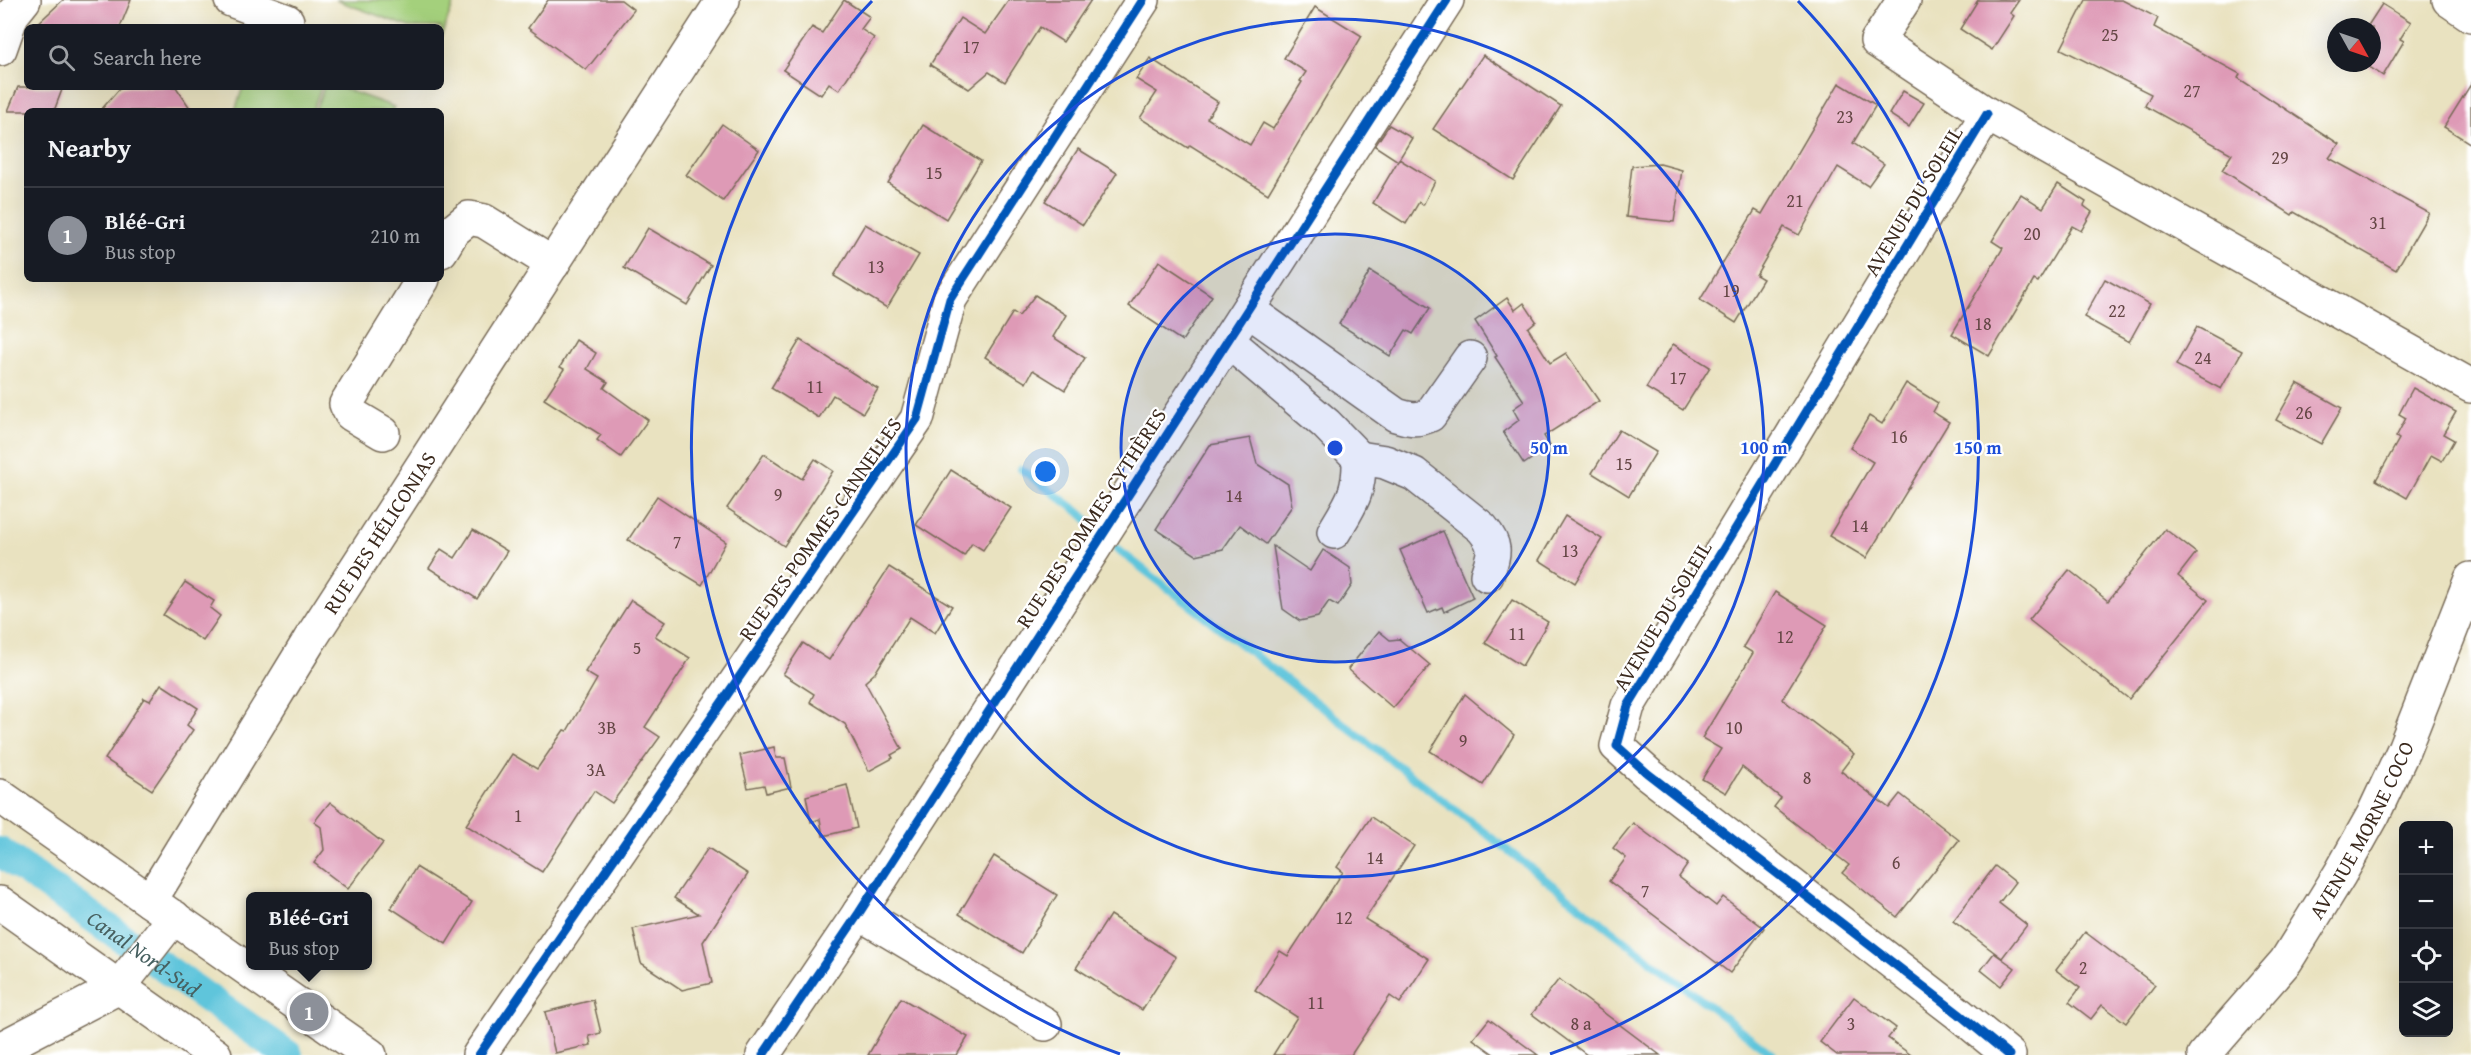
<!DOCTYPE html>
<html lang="en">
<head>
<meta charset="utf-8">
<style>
  body { margin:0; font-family:"Gentium Book Plus",serif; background:#20242c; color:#f1f3f6 }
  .controls { position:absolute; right:18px; bottom:18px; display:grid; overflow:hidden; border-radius:9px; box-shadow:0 6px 24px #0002 }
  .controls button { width:54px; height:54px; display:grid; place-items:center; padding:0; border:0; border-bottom:2px solid #363941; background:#171b24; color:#f1f3f6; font:30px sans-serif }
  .compass { position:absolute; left:2327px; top:18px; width:54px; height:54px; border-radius:50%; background:#171b24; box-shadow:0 6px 24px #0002; rotate:130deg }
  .you { position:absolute; left:1046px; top:472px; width:21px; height:21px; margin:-15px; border:4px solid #fff; border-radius:50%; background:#1a73e8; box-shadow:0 0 0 9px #1a73e833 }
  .badge { display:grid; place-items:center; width:39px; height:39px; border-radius:50%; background:#8c9099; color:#fff; font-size:20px; font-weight:700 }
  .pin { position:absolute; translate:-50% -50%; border:3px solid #fff; box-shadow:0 2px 6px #0006 }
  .popup { position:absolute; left:246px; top:892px; width:126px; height:78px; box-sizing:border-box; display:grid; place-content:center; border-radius:9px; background:#171b24; filter:drop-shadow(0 2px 4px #0005); font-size:20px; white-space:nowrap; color:#9ea1a6 }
  .popup b { font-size:22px; color:#f1f3f6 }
  .popup::after { content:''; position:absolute; left:50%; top:100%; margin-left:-12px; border:12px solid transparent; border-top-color:#171b24 }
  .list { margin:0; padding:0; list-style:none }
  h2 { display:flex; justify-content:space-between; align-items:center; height:78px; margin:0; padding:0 24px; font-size:26px }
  h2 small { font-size:20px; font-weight:400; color:#9ea1a6 }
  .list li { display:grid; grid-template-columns:39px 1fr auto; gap:18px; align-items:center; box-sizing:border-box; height:96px; padding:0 24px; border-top:2px solid #363941 }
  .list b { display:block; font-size:22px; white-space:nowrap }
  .list p { margin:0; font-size:20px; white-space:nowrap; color:#9ea1a6 }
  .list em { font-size:20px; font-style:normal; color:#9ea1a6 }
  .icon { flex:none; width:33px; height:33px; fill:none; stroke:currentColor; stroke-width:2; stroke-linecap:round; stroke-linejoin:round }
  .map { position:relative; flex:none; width:2471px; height:1055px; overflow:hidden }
  .search { position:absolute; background:#171b24; box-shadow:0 6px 24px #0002; left:24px; top:24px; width:420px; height:66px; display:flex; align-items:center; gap:15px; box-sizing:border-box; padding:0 21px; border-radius:9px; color:#9ea1a6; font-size:22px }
  .panel { position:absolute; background:#171b24; box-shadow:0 6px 24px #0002; left:24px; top:108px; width:420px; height:174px; border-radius:9px }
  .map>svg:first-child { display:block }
  .green { fill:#a4d07c; stroke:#707d4d; stroke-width:1.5 }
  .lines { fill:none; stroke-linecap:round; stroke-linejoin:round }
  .stream { stroke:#5ec5db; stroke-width:8 }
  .canal { stroke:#5ec5db; stroke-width:30 }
  .building { fill:#de9ab6 }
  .minor-casing { stroke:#786a57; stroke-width:36 }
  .minor { stroke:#fff; stroke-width:33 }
  .cycleway-casing { stroke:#fff; stroke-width:13 }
  .cycleway { stroke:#0057b8; stroke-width:9 }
  .ring { fill:none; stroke:#1d4ed8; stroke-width:3 }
  .labels { text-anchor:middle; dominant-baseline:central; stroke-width:4.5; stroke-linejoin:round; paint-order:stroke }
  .number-label { font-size:18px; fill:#644644 }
  .street-label { font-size:21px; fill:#3b2a1e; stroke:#fff }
  .water-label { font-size:22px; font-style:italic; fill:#476060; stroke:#fff }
  .centre { fill:#1d4ed8; stroke:#fff; stroke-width:3 }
  .ring-label { font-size:18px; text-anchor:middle; font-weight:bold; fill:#1d4ed8; stroke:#fff; stroke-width:4.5; stroke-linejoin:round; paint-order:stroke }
</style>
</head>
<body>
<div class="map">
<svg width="2471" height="1055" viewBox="0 0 2471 1055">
  <rect width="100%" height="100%" fill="#fff"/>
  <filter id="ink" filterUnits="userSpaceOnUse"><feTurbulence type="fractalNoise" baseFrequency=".0167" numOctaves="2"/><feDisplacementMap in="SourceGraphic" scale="12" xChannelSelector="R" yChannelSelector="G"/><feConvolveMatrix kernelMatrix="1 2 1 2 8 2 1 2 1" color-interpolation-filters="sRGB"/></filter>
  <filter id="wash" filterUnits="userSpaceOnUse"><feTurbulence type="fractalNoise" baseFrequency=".008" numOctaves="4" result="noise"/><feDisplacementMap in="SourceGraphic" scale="24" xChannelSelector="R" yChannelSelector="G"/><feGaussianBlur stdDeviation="1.35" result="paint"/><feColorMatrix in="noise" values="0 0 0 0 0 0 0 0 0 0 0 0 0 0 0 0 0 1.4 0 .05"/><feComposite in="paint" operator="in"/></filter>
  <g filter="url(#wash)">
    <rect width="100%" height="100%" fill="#e9e2c0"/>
    <g class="green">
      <polygon points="336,0 455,0 441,37 441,27 409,27"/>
      <polygon points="243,87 321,87 312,111 235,111"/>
      <polygon points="324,87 339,87 394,107 392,111 315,111"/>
    </g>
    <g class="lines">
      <g class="stream">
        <polyline points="1021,469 1079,512 1098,530"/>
        <polyline points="1107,539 1121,552 1773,1055"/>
      </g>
      <path class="canal" id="s1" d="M0,852L288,1055"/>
    </g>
    <g id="blocks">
      <g class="building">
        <polygon points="63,0 131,0 120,27 34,27"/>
        <polygon points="548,0 621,0 634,10 586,70 528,28"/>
        <polygon points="844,0 870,17 861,29 874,38 839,90 829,83 821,95 783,70 812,27 822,33"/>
        <polygon points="1009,0 1091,0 1063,42 1040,27 1005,82 989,72 969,89 930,65 960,18 985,34"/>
        <polygon points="1978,0 2019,0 2010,13 2014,16 1992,50 1960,29"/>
        <polygon points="2086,0 2122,0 2158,18 2154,27 2240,74 2238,78 2339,144 2329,158 2429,213 2396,270 2294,212 2292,215 2222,170 2232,154 2145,106 2151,94 2061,49"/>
        <polygon points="2382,4 2411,22 2400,39 2404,41 2383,76 2363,63 2372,63 2372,27 2367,27"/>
        <polygon points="1315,7 1362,36 1268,194 1190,145 1188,148 1140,118 1157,92 1136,79 1150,58 1218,102 1207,118 1250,145 1263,123 1273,129 1302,82 1300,81 1306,72 1284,58"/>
        <polygon points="1483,55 1561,106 1513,180 1433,129"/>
        <polygon points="1839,83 1876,105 1853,143 1884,164 1868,186 1838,167 1799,235 1784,227 1756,275 1763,279 1736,323 1700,300 1755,210 1762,214"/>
        <polygon points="2471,84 2471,144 2444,127"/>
        <polygon points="18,87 63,87 54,111 8,111"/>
        <polygon points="121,87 176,87 192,111 100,111"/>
        <polygon points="1903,91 1924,103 1909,127 1889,114"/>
        <polygon points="722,124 759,150 723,201 686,175"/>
        <polygon points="923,125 981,161 946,219 888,183"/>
        <polygon points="1389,125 1412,138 1398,161 1375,146"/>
        <polygon points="1078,149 1117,173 1083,225 1045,201"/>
        <polygon points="1399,159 1435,181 1423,205 1419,202 1406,224 1373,203"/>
        <polygon points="1660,164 1682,170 1674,222 1626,217 1632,166"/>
        <polygon points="2058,184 2086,202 2084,206 2092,212 2081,231 2072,226 2038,282 2034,280 1989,356 1952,334 2003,248 1992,241 2021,194 2043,208"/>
        <polygon points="865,224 919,255 887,308 834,276"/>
        <polygon points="648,228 711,265 687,305 624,268"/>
        <polygon points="1159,261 1212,296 1182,341 1129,306"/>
        <polygon points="1370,271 1430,308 1413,334 1406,330 1390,356 1339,324"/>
        <polygon points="2105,279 2150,304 2129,342 2084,317"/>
        <polygon points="1035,295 1066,315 1053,337 1085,358 1065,390 1033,370 1026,383 985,357 1013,312 1019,316"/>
        <polygon points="1507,298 1515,310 1524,303 1536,321 1528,328 1550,363 1566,353 1599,401 1544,436 1550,446 1524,464 1503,432 1519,420 1513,409 1524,401 1495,357 1497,356 1475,321"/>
        <polygon points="2197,327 2242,351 2221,389 2176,365"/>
        <polygon points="576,340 596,353 587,369 608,382 604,388 648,420 621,457 597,440 601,435 544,399 564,369 560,367"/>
        <polygon points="800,340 878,389 863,413 833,395 819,418 771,388"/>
        <polygon points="1673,344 1710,367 1683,410 1646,388"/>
        <polygon points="1906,383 1938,403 1933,412 1949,422 1866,558 1829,536 1873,462 1850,448 1869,416 1882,424"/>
        <polygon points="2297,383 2342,408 2321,444 2276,420"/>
        <polygon points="2413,388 2456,412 2443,434 2454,440 2442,461 2431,455 2407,498 2376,480 2399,439 2396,437 2406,418 2399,414"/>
        <polygon points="1619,430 1656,452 1629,496 1592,473"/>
        <polygon points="1250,438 1257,464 1288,484 1292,506 1266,544 1240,525 1223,549 1196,555 1156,529 1210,445"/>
        <polygon points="764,454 802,479 815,459 833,471 784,546 727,508"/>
        <polygon points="951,470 1011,508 983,550 972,543 964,556 916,525"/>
        <polygon points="657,496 726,542 702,585 628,540"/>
        <polygon points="1565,516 1602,539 1575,583 1539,560"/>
        <polygon points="2165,529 2196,553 2178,576 2208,600 2129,699 2029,620 2069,570 2108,601"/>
        <polygon points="473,530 507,551 477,599 429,568 441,549 455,558"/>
        <polygon points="1443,531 1473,598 1444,612 1442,607 1428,613 1400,550"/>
        <polygon points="1273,546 1310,571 1323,550 1350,568 1352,585 1338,606 1329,601 1318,617 1300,621 1283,609"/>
        <polygon points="889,567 952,606 935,633 910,617 875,673 865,682 902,749 891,755 893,758 869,771 845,724 810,702 814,694 783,674 803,643 829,660"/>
        <polygon points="185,582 214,601 210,608 220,616 203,641 163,615"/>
        <polygon points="1775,592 1827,625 1782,699 1854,754 1841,771 1889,808 1900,794 1959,840 1897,917 1842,873 1849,865 1774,807 1781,798 1742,767 1726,793 1702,779 1721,749 1702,738 1753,653 1743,647"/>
        <polygon points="631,600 665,622 655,636 690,658 645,727 660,737 612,803 594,791 542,872 466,825 512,754 537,769 564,730 567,731 597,679 585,672"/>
        <polygon points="1512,600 1548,622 1522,666 1485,643"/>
        <polygon points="1379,631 1390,640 1399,639 1430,665 1393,708 1348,669"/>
        <polygon points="161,684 198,708 187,725 193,730 152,790 105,759 144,698 150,701"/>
        <polygon points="1465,694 1514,735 1483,785 1430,751"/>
        <polygon points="774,747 776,758 785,758 791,787 766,793 764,785 748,788 740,755"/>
        <polygon points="847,785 857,828 823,836 820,819 811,822 806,796"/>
        <polygon points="330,802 383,843 348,889 314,863 324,850 321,827 314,822"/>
        <polygon points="1371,817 1414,846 1365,919 1429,959 1400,1003 1390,996 1351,1055 1273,1055 1297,1017 1255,990 1280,951 1288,956 1343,872 1337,867"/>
        <polygon points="1633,823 1688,864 1679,877 1716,906 1723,897 1764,928 1730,973 1609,881 1626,858 1613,848"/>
        <polygon points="708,848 748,874 703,942 712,983 682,990 641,963 633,929 699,914 674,898"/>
        <polygon points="994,856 1057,895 1022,953 959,914"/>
        <polygon points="1995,866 2015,882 1999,903 2027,925 2002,958 1953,921"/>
        <polygon points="416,867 472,902 446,944 391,908"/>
        <polygon points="1110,915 1176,957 1142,1010 1076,968"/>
        <polygon points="2085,932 2155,985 2126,1023 2102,1005 2091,1019 2069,1002 2080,988 2056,970"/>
        <polygon points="1994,953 2015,968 2001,986 1981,970"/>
        <polygon points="1559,979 1660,1055 1587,1055 1532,1014"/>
        <polygon points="1854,997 1896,1028 1888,1038 1911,1055 1837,1055 1820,1042"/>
        <polygon points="901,998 968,1037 957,1055 868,1055"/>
        <polygon points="593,1000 601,1033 589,1036 591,1045 555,1053 545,1012"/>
        <polygon points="1489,1019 1538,1055 1495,1055 1473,1039"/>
      </g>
    </g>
  </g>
  <g filter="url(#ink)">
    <use href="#blocks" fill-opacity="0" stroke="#786a57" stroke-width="1.5"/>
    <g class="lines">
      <g class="minor-casing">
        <g id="minor">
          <polyline points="231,0 287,21"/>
          <polyline points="1904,0 1877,41 1987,114 2471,386"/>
          <polyline points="2449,0 2471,15"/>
          <polyline points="0,49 12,15 24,0"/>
          <polyline points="1987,114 1628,706 1617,746 1647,773 1959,1014 2009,1055"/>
          <polyline points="441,251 453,231 469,218 484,221 553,264"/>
          <path d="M1248,310L1396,415C1409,419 1418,421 1430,415L1470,358"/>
          <path d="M1228,341L1326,424L1359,458C1360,493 1351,503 1334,532"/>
          <polyline points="383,433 351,414 346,404 423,279"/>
          <path d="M1359,458L1385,462L1414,474L1482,528C1498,547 1494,553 1487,575"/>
          <polyline points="0,796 370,1055"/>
          <path id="s2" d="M150,901L309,641L723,0"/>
          <polyline points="0,903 215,1055"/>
          <polyline points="859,913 1045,1024"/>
          <polyline points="0,1049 119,987 174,917"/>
          <polyline points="479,1055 917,419 950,299 1143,0"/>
          <polyline points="763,1055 859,913 1447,0"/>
          <path id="s3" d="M2204,1055L2286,961L2340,874L2373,815L2404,749L2471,579"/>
        </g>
      </g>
      <use href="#minor" class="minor"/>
      <g class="cycleway-casing">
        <g id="cycleway">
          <polyline points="1987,114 1628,706 1617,746 1647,773 1959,1014 2009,1055"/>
          <polyline points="479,1055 917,419 950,299 1143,0"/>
          <polyline points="763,1055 859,913 1447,0"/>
        </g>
      </g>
      <use href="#cycleway" class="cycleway"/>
    </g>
  </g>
  <circle cx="1335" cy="448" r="214" fill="#1d4ed8" fill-opacity=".12"/>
  <g class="ring">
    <circle cx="1335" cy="448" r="214"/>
    <circle cx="1335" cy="448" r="429"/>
    <path d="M1120 1054A643 643 0 0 1 872 1M1798 1A643 643 0 0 1 1550 1054"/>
  </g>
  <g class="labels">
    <g class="number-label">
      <text x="2110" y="34">25</text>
      <text x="971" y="46">17</text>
      <text x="2192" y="90">27</text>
      <text x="1845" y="116">23</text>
      <text x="2280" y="157">29</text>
      <text x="934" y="172">15</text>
      <text x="1795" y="200">21</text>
      <text x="2378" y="222">31</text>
      <text x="2032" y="233">20</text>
      <text x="876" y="266">13</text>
      <text x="1731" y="290">19</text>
      <text x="2117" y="310">22</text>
      <text x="1983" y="323">18</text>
      <text x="2203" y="357">24</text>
      <text x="1678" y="377">17</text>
      <text x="815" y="386">11</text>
      <text x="2304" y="412">26</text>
      <text x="1899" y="436">16</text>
      <text x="1624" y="463">15</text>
      <text x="778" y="494">9</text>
      <text x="1234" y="495">14</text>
      <text x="1860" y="525">14</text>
      <text x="677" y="541">7</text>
      <text x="1570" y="550">13</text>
      <text x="1517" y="633">11</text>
      <text x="1785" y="636">12</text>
      <text x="637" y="647">5</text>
      <text x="607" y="727">3B</text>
      <text x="1734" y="727">10</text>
      <text x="1463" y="740">9</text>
      <text x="596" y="769">3A</text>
      <text x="1807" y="777">8</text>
      <text x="518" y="815">1</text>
      <text x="1375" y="857">14</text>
      <text x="1896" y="862">6</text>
      <text x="1645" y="890">7</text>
      <text x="1344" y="917">12</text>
      <text x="2083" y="967">2</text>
      <text x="1316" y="1002">11</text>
      <text x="1581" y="1023">8 a</text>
      <text x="1851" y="1023">3</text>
    </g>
    <g class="street-label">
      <text transform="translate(1913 201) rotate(-59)">AVENUE DU SOLEIL</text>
      <text transform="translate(1091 518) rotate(-57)">RUE DES POMMES CYTHÈRES</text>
      <text transform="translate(820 529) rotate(-55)">RUE DES POMMES CANNELLES</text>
      <text stroke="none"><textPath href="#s2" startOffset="434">RUE DES HÉLICONIAS</textPath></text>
      <text transform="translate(1662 616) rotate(-59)">AVENUE DU SOLEIL</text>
      <text stroke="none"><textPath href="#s3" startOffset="276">AVENUE MORNE COCO</textPath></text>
    </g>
    <g class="water-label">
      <text stroke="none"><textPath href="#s1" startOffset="176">Canal Nord-Sud</textPath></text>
    </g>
  </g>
  <circle cx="1335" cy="448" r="9" class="centre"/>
  <g class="ring-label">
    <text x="1549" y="454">50 m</text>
    <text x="1764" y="454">100 m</text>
    <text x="1978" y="454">150 m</text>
  </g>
</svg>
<div class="controls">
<button>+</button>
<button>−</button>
<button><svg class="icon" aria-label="locate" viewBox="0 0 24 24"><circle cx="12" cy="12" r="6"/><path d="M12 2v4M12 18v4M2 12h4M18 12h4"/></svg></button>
<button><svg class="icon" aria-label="layers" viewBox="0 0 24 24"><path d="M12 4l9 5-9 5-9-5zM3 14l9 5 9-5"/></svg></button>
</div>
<svg class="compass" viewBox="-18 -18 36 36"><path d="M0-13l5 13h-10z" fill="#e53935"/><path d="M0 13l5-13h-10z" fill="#9ea1a6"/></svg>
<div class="you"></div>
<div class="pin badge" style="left:309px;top:1012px">1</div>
<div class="popup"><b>Bléé-Gri</b>Bus stop</div>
<div class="search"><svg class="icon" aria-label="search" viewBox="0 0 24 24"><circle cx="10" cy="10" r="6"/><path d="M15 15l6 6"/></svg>Search here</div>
<section class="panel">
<h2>Nearby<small></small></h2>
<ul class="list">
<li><span class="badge">1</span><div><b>Bléé-Gri</b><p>Bus stop</p></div><em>210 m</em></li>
</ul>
</section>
</div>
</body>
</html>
